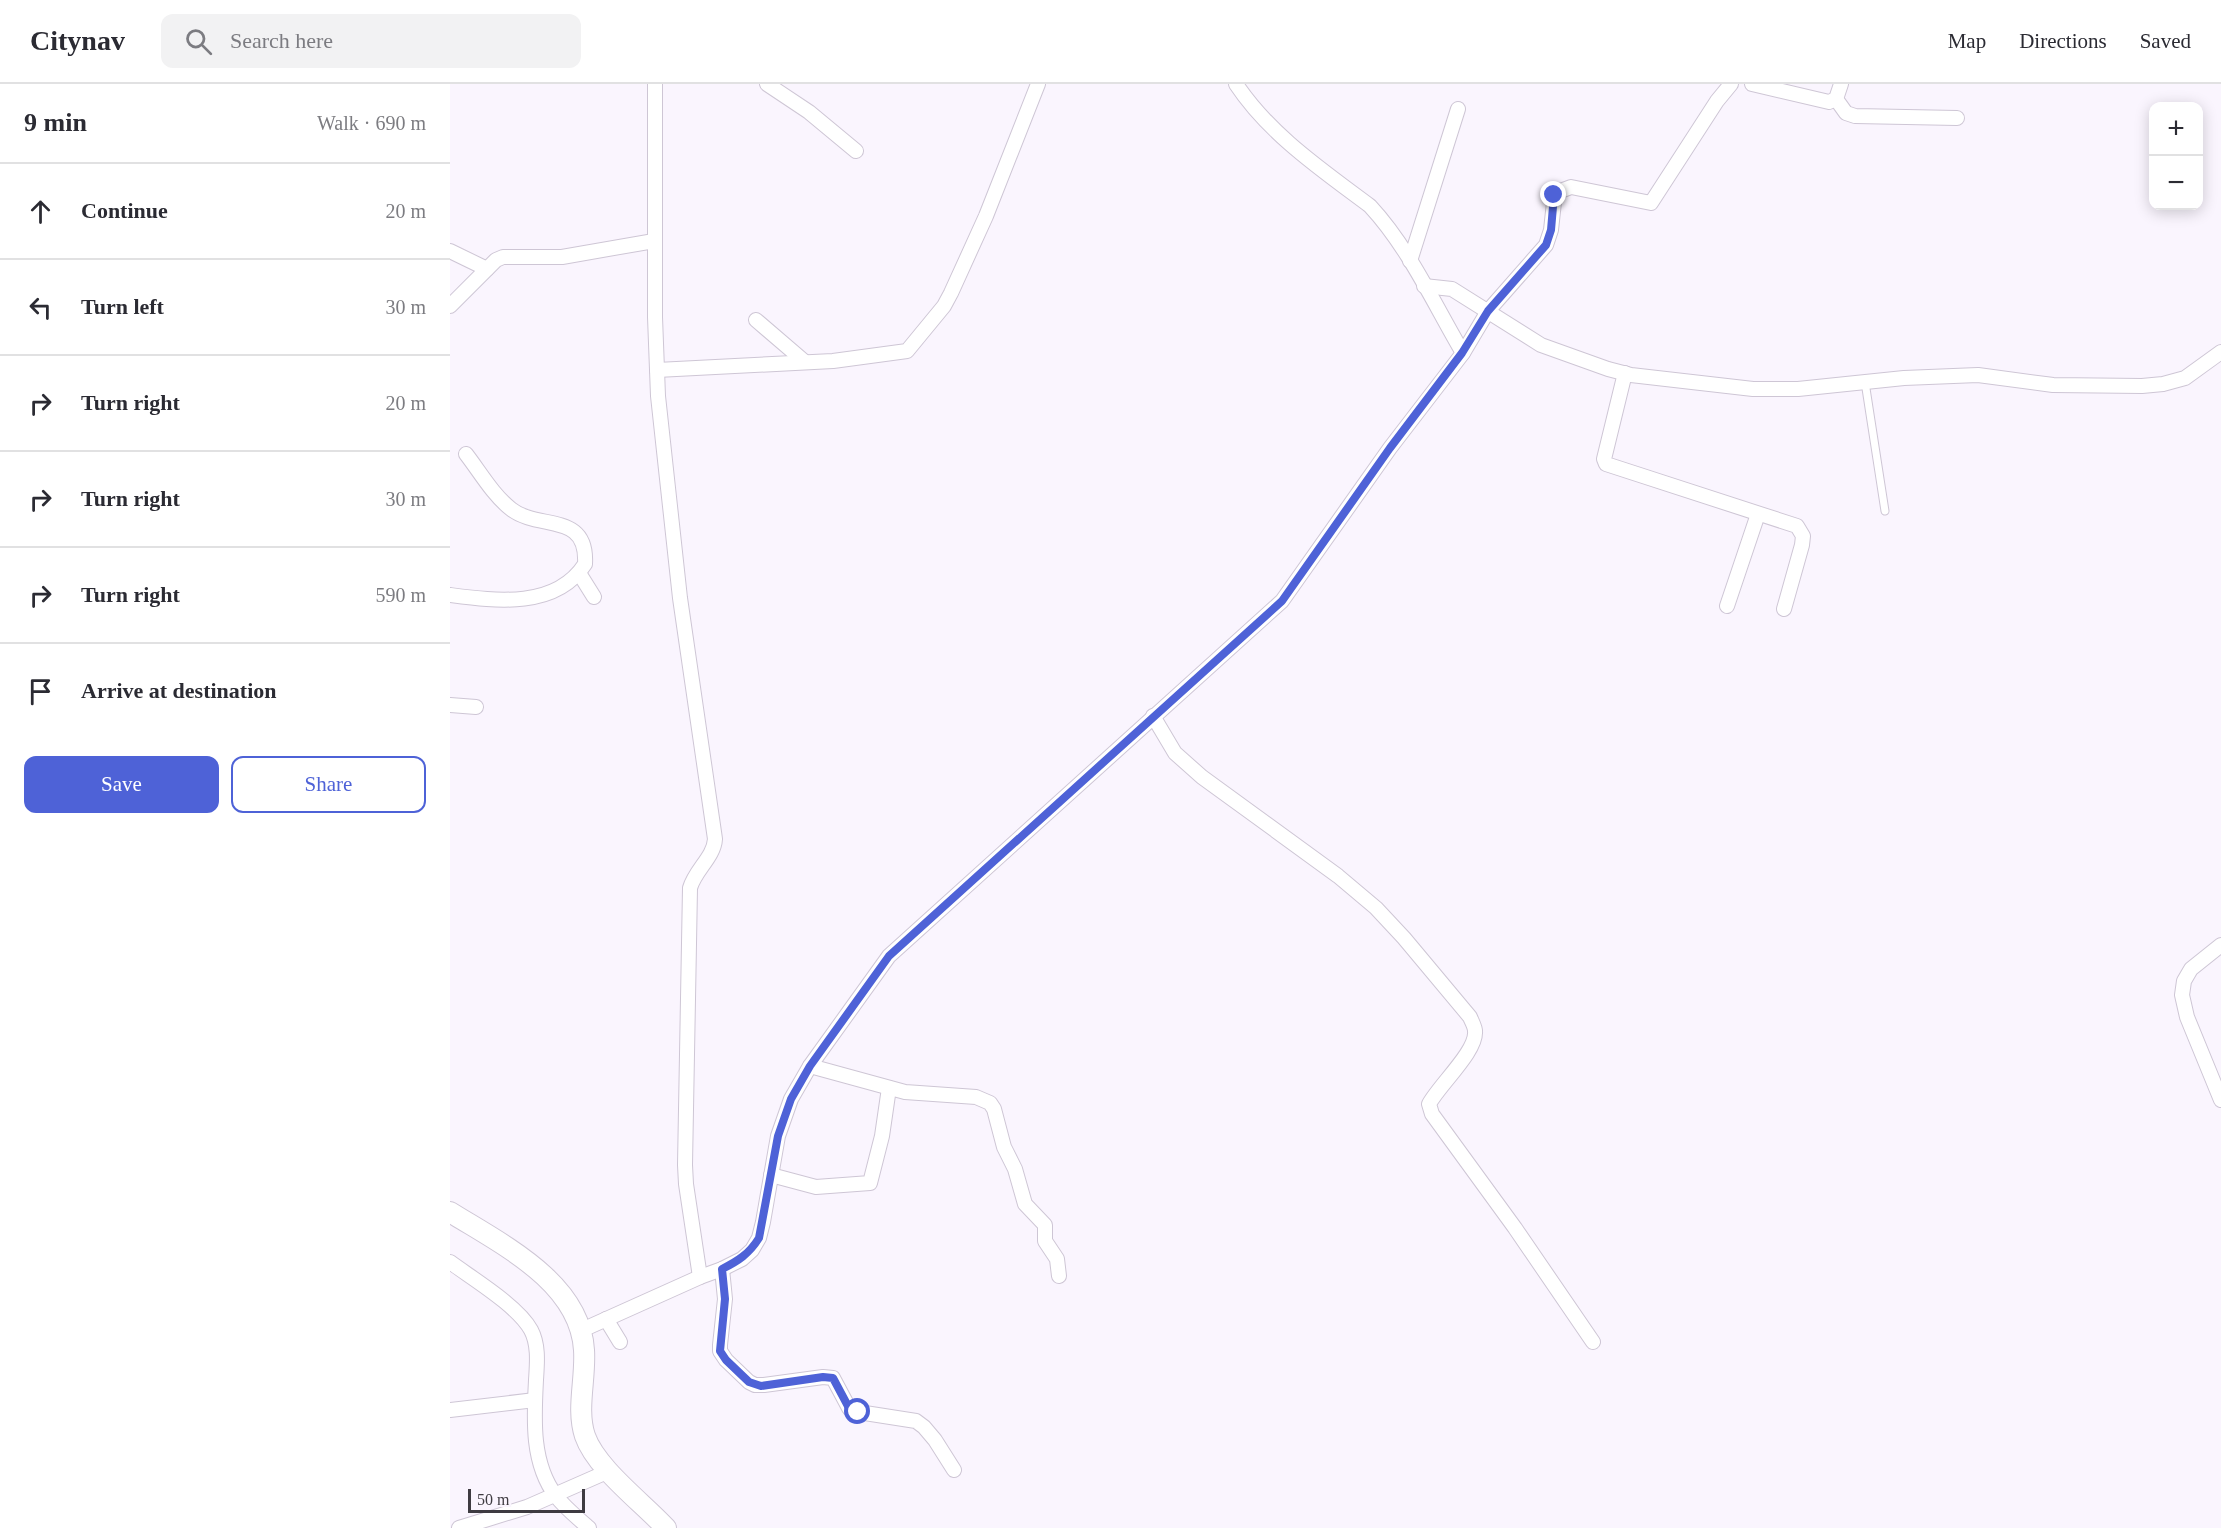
<!DOCTYPE html>
<html lang="en">
<head>
<meta charset="utf-8">
<style>
  body { margin:0; font-family:"Times New Roman",serif; background:#f2f2f3; color:#2b2b33 }
  .controls { position:absolute; right:18px; top:18px; display:grid; overflow:hidden; border-radius:12px; box-shadow:0 3px 15px #0003 }
  .controls button { width:54px; height:54px; display:grid; place-items:center; padding:0; border:0; border-bottom:2px solid #e1e1e2; background:#fff; color:#2b2b33; font:30px sans-serif }
  .scale { position:absolute; left:18px; bottom:15px; width:117px; box-sizing:border-box; padding-left:6px; border:3px solid #3e3b41; border-top:0; font-size:16px; line-height:21px; white-space:nowrap; color:#3e3b41; -webkit-text-stroke:4px #faf5fe; paint-order:stroke }
  .stop { position:absolute; width:18px; height:18px; margin:-14px; border:4px solid #4e62d7; border-radius:50%; background:#fff }
  .stop.end { background:#4e62d7; border-color:#fff; box-shadow:0 2px 6px #0008 }
  .list { margin:0; padding:0; list-style:none }
  h2 { display:flex; justify-content:space-between; align-items:center; height:78px; margin:0; padding:0 24px; font-size:26px }
  h2 small { font-size:20px; font-weight:400; color:#7c7c81 }
  .list li { display:grid; grid-template-columns:39px 1fr auto; gap:18px; align-items:center; box-sizing:border-box; height:96px; padding:0 24px; border-top:2px solid #e1e1e2 }
  .list b { display:block; font-size:22px; white-space:nowrap }
  .list em { font-size:20px; font-style:normal; color:#7c7c81 }
  .actions { display:flex; gap:12px; padding:18px 24px }
  .actions a { flex:1; padding:14px 0; border:2px solid #4e62d7; border-radius:12px; text-align:center; font-size:21px; color:#4e62d7 }
  .actions .main { background:#4e62d7; color:#fff }
  .icon { flex:none; width:33px; height:33px; fill:none; stroke:currentColor; stroke-width:2; stroke-linecap:round; stroke-linejoin:round }
  .map { position:relative; flex:none; width:1771px; height:1444px; overflow:hidden }
  header { display:flex; align-items:center; gap:36px; box-sizing:border-box; height:84px; padding:0 30px; background:#fff; border-bottom:2px solid #e1e1e2 }
  header strong { font-size:28px }
  nav { display:flex; gap:33px; margin-inline-start:auto; font-size:21px }
  .search { width:420px; height:54px; background:#f2f2f3; display:flex; align-items:center; gap:15px; box-sizing:border-box; padding:0 21px; border-radius:12px; color:#7c7c81; font-size:22px }
  main { display:flex }
  aside { flex:1; background:#fff }
  .map>svg:first-child { display:block }
  .lines { fill:none; stroke-linecap:round; stroke-linejoin:round }
  .service-casing { stroke:#cec6d5; stroke-width:9 }
  .minor-casing { stroke:#cec6d5; stroke-width:16 }
  .secondary-casing { stroke:#cec6d5; stroke-width:22 }
  .service { stroke:#fff; stroke-width:7 }
  .minor { stroke:#fff; stroke-width:14 }
  .secondary { stroke:#fff; stroke-width:20 }
  .route { stroke:#4e62d7; stroke-width:8 }
</style>
</head>
<body>
<header>
<strong>Citynav</strong>
<div class="search"><svg class="icon" aria-label="search" viewBox="0 0 24 24"><circle cx="10" cy="10" r="6"/><path d="M15 15l6 6"/></svg>Search here</div>
<nav><a>Map</a><a>Directions</a><a>Saved</a></nav>
</header>
<main>
<aside>
<h2>9 min<small>Walk · 690 m</small></h2>
<ul class="list">
<li><svg class="icon" aria-label="ahead" viewBox="0 0 24 24"><path d="M12 20V5M6 11l6-6 6 6"/></svg><div><b>Continue</b></div><em>20 m</em></li>
<li><svg class="icon" aria-label="left" viewBox="0 0 24 24"><path d="M17 20v-9H6M10 6l-5 5 5 5"/></svg><div><b>Turn left</b></div><em>30 m</em></li>
<li><svg class="icon" aria-label="right" viewBox="0 0 24 24"><path d="M7 20v-9h11M14 6l5 5-5 5"/></svg><div><b>Turn right</b></div><em>20 m</em></li>
<li><svg class="icon" aria-label="right" viewBox="0 0 24 24"><path d="M7 20v-9h11M14 6l5 5-5 5"/></svg><div><b>Turn right</b></div><em>30 m</em></li>
<li><svg class="icon" aria-label="right" viewBox="0 0 24 24"><path d="M7 20v-9h11M14 6l5 5-5 5"/></svg><div><b>Turn right</b></div><em>590 m</em></li>
<li><svg class="icon" aria-label="arrive" viewBox="0 0 24 24"><path d="M6 21V4h12l-3 4 3 4H6"/></svg><div><b>Arrive at destination</b></div></li>
</ul>
<div class="actions"><a class="main">Save</a><a>Share</a></div>
</aside>
<div class="map">
<svg width="1771" height="1444" viewBox="0 0 1771 1444">
  <rect width="100%" height="100%" fill="#faf5fe"/>
  <g class="lines">
    <g class="service-casing">
      <polyline id="service" points="1415,298 1435,427"/>
    </g>
    <g class="minor-casing">
      <g id="minor">
        <path d="M205,0V233L208,312L230,514L265,755C264,773 245,786 240,804L235,1081L236,1100L250,1193"/>
        <polyline points="317,0 359,28 406,67"/>
        <polyline points="1302,0 1379,18 1386,15 1391,0"/>
        <polyline points="1386,15 1396,29 1405,32 1507,34"/>
        <polyline points="0,167 37,185"/>
        <polyline points="960,177 1008,25"/>
        <polyline points="974,202 1002,205 1091,261 1158,285 1181,291 1303,305 1348,305 1454,294 1528,291 1603,301 1692,302 1713,300 1735,294 1771,268"/>
        <polyline points="0,222 46,176 53,173 112,173 204,157"/>
        <polyline points="306,236 355,278"/>
        <polyline points="1013,269 1038,227 1096,161 1101,146 1105,109 1121,103 1201,119 1267,17 1281,0"/>
        <polyline points="207,286 383,277 457,267 494,222 501,209 536,132 588,0"/>
        <polyline points="1175,289 1154,375 1156,380 1347,442 1353,452 1352,461 1334,525"/>
        <polyline points="129,489 144,513"/>
        <path d="M0,511C46,517 106,525 135,480C138,427 89,447 61,425C43,411 30,388 16,370"/>
        <polyline points="1277,522 1308,430"/>
        <polyline points="0,621 26,623"/>
        <path d="M703,632L725,669L752,693L888,792L926,824L954,854L1020,933C1022,938 1025,943 1025,947C1027,967 990,1000 979,1020L982,1030L1065,1144L1143,1258"/>
        <polyline points="1771,861 1741,885 1734,897 1732,911 1737,933 1771,1016"/>
        <polyline points="360,982 455,1008 526,1013 540,1019 544,1025 554,1063 565,1085 575,1120 595,1141 595,1157 607,1175 609,1192"/>
        <polyline points="321,1091 366,1103 420,1099 432,1052 439,1004"/>
        <path d="M0,1178C23,1195 68,1222 81,1246C89,1261 87,1280 86,1296C84,1334 81,1379 106,1412C115,1424 128,1434 139,1444"/>
        <polyline points="272,1185 275,1215 270,1261 270,1267 276,1276 299,1298 305,1301 314,1301 373,1293 383,1294 399,1324 402,1327 466,1337 474,1343 485,1356 504,1386"/>
        <polyline points="156,1235 170,1258"/>
        <path d="M132,1246L250,1193L272,1185L292,1175L302,1166L309,1154L313,1138L328,1052L341,1015L360,982L439,872L832,517L940,364L1013,269C984,220 959,164 920,122C872,86 820,51 786,0"/>
        <polyline points="0,1326 85,1316"/>
        <polyline points="9,1444 77,1423 159,1387"/>
      </g>
    </g>
    <g class="secondary-casing">
      <path id="secondary" d="M0,1128C51,1160 130,1198 134,1266C136,1295 126,1325 135,1352C146,1384 193,1419 216,1444"/>
    </g>
    <use href="#service" class="service"/>
    <use href="#minor" class="minor"/>
    <use href="#secondary" class="secondary"/>
  </g>
  <g class="lines">
    <path class="route" d="M408,1328L399,1324L383,1294L373,1293L311,1302L299,1298L276,1276L270,1267L275,1215L272,1185C288,1177 299,1170 309,1154L328,1052L341,1015L360,982L439,872L832,517L940,364L1012,269L1038,227L1096,161L1101,146L1104,111"/>
  </g>
</svg>
<div class="controls">
<button>+</button>
<button>−</button>
</div>
<div class="scale">50 m</div>
<div class="stop" style="left:408px;top:1328px"></div>
<div class="stop end" style="left:1104px;top:111px"></div>
</div>
</main>
</body>
</html>
